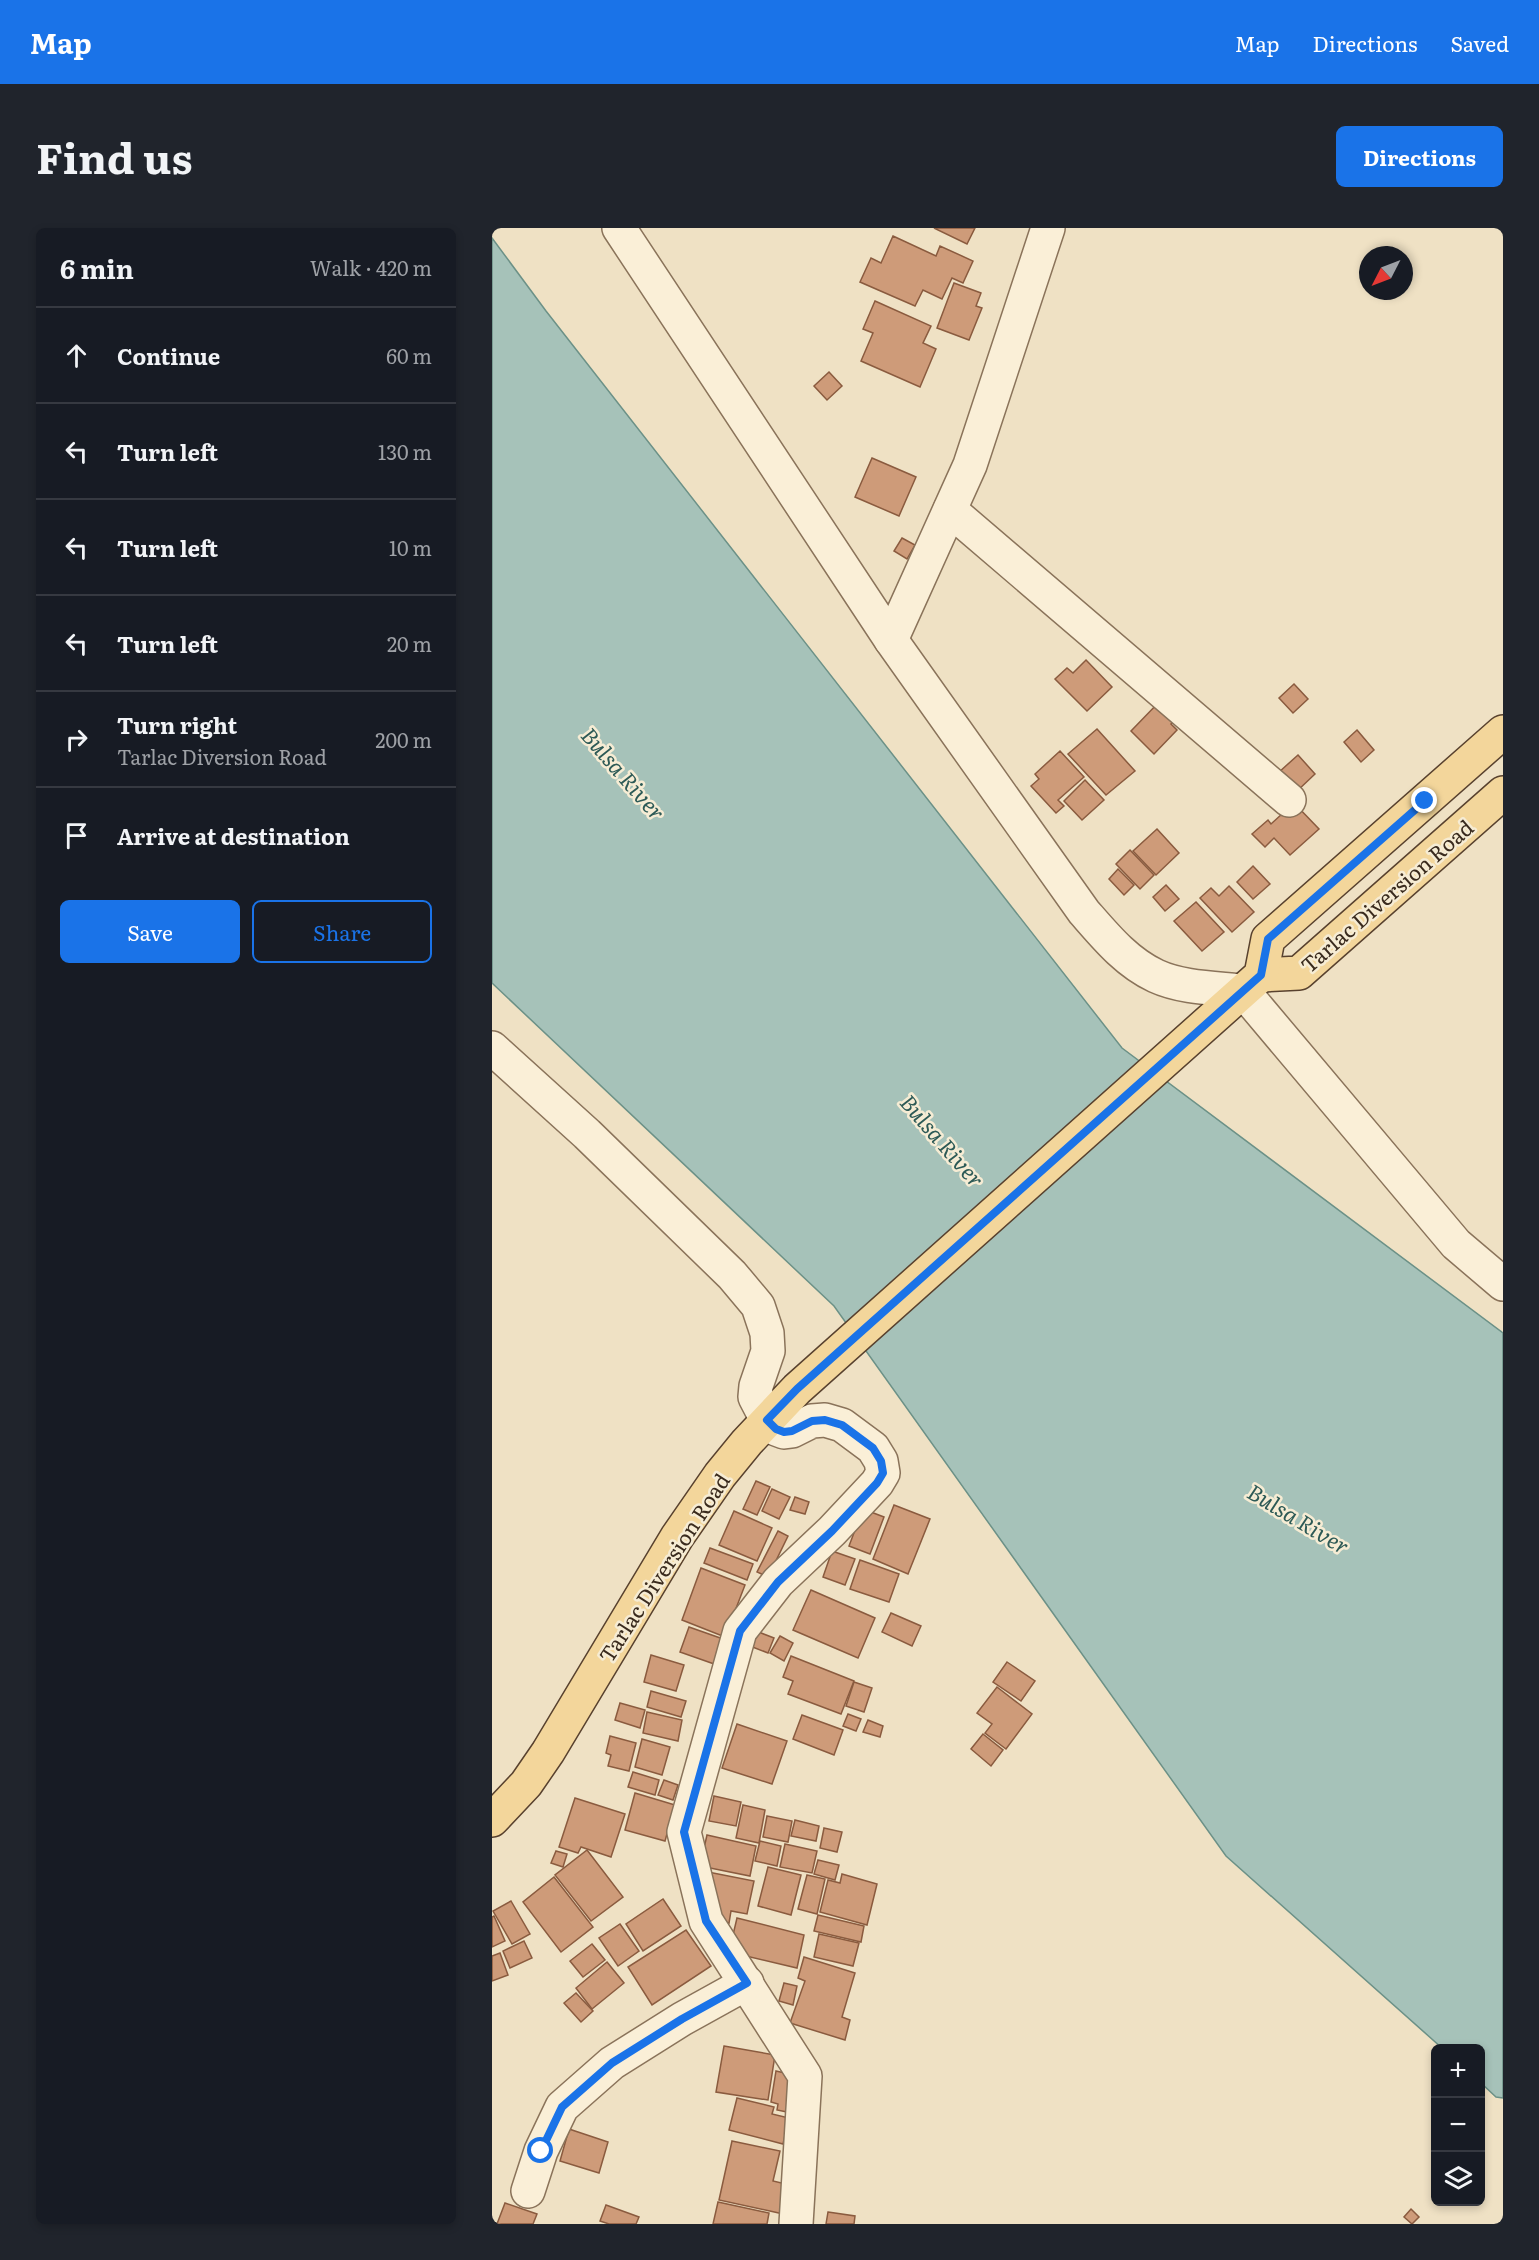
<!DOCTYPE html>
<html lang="en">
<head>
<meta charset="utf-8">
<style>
  body { margin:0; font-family:Literata,serif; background:#20242c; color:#f1f3f6 }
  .controls { position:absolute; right:18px; bottom:18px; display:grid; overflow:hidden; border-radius:9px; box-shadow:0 3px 9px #0003 }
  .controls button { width:54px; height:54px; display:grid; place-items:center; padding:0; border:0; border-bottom:2px solid #363941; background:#171b24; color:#f1f3f6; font:30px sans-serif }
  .compass { position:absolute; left:867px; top:18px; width:54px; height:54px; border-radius:50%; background:#171b24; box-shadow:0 3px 9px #0003; rotate:228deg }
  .stop { position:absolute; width:18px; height:18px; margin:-14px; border:4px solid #1a73e8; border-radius:50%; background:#fff }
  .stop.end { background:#1a73e8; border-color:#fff; box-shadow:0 2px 6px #0008 }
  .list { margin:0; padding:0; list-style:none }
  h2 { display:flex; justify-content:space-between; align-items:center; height:78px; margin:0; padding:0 24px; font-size:26px }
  h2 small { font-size:20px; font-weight:400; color:#9ea1a6 }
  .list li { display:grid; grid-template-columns:39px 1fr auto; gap:18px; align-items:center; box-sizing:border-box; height:96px; padding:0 24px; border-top:2px solid #363941 }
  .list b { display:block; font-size:22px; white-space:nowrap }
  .list p { margin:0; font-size:20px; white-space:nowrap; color:#9ea1a6 }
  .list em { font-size:20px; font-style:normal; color:#9ea1a6 }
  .actions { display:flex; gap:12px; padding:18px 24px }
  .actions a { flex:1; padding:14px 0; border:2px solid #1a73e8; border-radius:9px; text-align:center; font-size:21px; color:#1a73e8 }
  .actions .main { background:#1a73e8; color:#fff }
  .icon { flex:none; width:33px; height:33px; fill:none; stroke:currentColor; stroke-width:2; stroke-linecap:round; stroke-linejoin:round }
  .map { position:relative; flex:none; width:1011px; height:1996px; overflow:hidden; border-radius:9px }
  header { display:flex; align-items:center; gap:36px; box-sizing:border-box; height:84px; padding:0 30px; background:#1a73e8; color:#fff }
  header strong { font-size:28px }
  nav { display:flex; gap:33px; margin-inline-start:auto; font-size:21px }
  .intro { display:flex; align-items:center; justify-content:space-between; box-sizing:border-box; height:144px; padding:0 36px }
  h1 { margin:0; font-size:42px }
  .button { padding:15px 27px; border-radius:9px; background:#1a73e8; color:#fff; font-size:21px; font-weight:700 }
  main { display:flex; gap:36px; padding:0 36px }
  aside { flex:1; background:#171b24; border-radius:9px; box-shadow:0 3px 9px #0003 }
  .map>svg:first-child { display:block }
  .water { fill:#a6c2b9; stroke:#6c9187; stroke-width:1.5 }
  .building { fill:#ce9b79; stroke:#8a5b3f; stroke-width:1.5 }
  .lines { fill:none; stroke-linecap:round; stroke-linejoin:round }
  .minor-casing { stroke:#8a735a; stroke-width:36 }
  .major-casing { stroke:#58412e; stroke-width:36 }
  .minor { stroke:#faefd7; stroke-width:33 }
  .major { stroke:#f3d69b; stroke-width:33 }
  .route { stroke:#1a73e8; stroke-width:8 }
  .labels { text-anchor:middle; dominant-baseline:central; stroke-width:5; stroke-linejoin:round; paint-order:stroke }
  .street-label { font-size:21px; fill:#3a2b1e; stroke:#f6ecd4 }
  .water-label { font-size:22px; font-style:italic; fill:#2d5a56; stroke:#f6ecd4 }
</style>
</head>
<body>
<header>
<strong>Map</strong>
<nav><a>Map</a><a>Directions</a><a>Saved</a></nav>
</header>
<div class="intro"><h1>Find us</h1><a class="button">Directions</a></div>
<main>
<aside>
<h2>6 min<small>Walk · 420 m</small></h2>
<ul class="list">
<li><svg class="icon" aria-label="ahead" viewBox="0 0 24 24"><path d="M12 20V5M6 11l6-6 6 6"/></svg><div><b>Continue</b></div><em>60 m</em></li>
<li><svg class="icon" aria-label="left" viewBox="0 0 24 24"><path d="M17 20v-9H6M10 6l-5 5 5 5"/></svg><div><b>Turn left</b></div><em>130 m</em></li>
<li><svg class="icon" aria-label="left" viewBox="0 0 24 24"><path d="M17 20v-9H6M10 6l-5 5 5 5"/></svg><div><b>Turn left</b></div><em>10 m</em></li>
<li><svg class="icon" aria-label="left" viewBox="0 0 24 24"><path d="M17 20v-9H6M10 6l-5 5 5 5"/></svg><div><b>Turn left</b></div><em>20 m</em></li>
<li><svg class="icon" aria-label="right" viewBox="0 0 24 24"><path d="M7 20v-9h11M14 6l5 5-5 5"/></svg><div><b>Turn right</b><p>Tarlac Diversion Road</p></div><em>200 m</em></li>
<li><svg class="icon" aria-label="arrive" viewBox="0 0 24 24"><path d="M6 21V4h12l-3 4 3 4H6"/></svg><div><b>Arrive at destination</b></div></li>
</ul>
<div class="actions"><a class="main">Save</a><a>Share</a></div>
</aside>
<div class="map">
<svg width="1011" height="1996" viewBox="0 0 1011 1996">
  <rect width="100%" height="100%" fill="#efe1c4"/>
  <polygon class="water" points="0,10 54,83 630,820 1011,1105 1011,1870 1004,1869 989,1855 988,1820 950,1820 734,1628 342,1078 0,755"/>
  <g class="building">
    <polygon points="442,0 483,0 475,16"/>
    <polygon points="401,8 444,28 448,18 481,33 471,55 460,50 450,71 431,62 423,78 368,54 379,30 389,35"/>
    <polygon points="462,55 489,65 484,78 490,80 477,112 445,100"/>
    <polygon points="383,73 439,98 431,115 444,121 428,159 369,133 381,105 371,101"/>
    <polygon points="337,144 350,158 335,172 322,158"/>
    <polygon points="380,230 424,249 407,288 363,269"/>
    <polygon points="410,310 423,317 415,331 402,323"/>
    <polygon points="594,432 620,459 595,483 563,451 575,440 581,445"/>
    <polygon points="802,456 816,471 801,485 787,470"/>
    <polygon points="668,473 685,490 679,496 685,502 662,526 639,503"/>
    <polygon points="605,501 643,543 614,567 576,526"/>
    <polygon points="865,502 882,522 869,534 852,514"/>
    <polygon points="568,523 592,549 566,572 572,578 564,585 539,558 547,551 543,546"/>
    <polygon points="806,527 823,546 804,564 786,545"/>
    <polygon points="593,552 612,572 590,592 572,573"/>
    <polygon points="802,575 827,601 798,627 782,610 773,619 760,606 776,592 779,596"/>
    <polygon points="665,601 687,625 664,647 641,623"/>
    <polygon points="638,622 662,647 648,661 624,636"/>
    <polygon points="761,638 778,656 761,671 745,654"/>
    <polygon points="626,641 642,657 632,667 617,651"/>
    <polygon points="674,657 687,671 673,683 661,669"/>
    <polygon points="737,658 762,684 740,704 708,670 719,660 727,668"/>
    <polygon points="704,674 732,704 710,723 682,693"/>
    <polygon points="264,1253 278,1259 265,1287 251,1281"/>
    <polygon points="280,1261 298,1269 287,1291 270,1283"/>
    <polygon points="303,1269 317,1274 313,1286 298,1282"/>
    <polygon points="402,1277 438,1291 416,1346 381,1331"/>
    <polygon points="371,1281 392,1289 378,1326 357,1318"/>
    <polygon points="242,1283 280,1300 265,1333 227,1317"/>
    <polygon points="286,1303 296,1308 276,1349 265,1344"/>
    <polygon points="218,1320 261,1336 255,1352 212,1335"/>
    <polygon points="340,1323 363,1331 353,1357 331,1349"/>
    <polygon points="368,1332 407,1346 397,1374 358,1361"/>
    <polygon points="209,1340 253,1357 233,1409 190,1392"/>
    <polygon points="319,1362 383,1390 366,1430 301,1402"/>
    <polygon points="399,1385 429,1398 420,1418 390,1404"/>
    <polygon points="197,1399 234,1412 225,1437 188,1424"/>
    <polygon points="264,1403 282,1410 276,1425 258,1418"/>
    <polygon points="288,1408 301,1415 292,1433 278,1425"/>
    <polygon points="159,1427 192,1437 184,1463 152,1454"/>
    <polygon points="299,1428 362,1453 349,1486 296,1466 301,1453 291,1449"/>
    <polygon points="515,1434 543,1453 529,1473 501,1454"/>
    <polygon points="362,1454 380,1460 372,1484 354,1478"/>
    <polygon points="505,1459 540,1486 514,1521 493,1505 500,1496 485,1485"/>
    <polygon points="159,1463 194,1473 189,1489 155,1479"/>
    <polygon points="128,1475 153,1482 148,1500 123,1492"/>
    <polygon points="155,1484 190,1492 186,1513 151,1505"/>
    <polygon points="356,1486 369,1491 364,1503 351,1498"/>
    <polygon points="310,1487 351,1502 342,1527 301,1511"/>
    <polygon points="376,1492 391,1498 388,1509 371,1504"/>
    <polygon points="245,1496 295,1513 280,1556 230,1540"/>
    <polygon points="491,1506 511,1522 499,1538 479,1521"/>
    <polygon points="118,1508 144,1515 137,1543 116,1538 119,1527 114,1525"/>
    <polygon points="150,1511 178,1519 170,1547 143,1539"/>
    <polygon points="141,1544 167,1552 163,1567 136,1559"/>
    <polygon points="172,1552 186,1557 181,1572 166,1567"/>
    <polygon points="143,1565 183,1577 173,1613 133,1602"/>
    <polygon points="222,1568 249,1574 244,1598 217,1593"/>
    <polygon points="83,1570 133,1586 119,1629 89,1619 86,1625 67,1619"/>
    <polygon points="251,1577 273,1582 267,1615 244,1610"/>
    <polygon points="275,1588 300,1593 296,1614 271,1609"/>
    <polygon points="303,1592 327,1598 324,1613 299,1608"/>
    <polygon points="332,1600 350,1604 345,1624 328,1620"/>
    <polygon points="215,1607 264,1618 258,1648 208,1638"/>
    <polygon points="268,1613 289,1618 285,1638 263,1633"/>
    <polygon points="293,1616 325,1623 320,1645 288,1639"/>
    <polygon points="95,1622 131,1669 99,1693 63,1647"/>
    <polygon points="64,1623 75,1626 71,1639 59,1635"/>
    <polygon points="326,1632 347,1637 343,1652 322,1646"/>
    <polygon points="276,1639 309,1647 299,1687 266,1678"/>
    <polygon points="216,1644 262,1653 255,1686 239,1683 237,1695 216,1691"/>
    <polygon points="350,1646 385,1656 375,1697 328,1684 336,1652 348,1655"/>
    <polygon points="315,1647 333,1651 325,1686 306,1681"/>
    <polygon points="62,1649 101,1699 69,1724 31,1674"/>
    <polygon points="171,1671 189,1698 151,1723 134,1696"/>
    <polygon points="19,1673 38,1706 20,1716 1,1683"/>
    <polygon points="326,1687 372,1698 369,1714 322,1703"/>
    <polygon points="2,1688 13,1713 0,1719 0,1689"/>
    <polygon points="245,1690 312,1707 305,1740 237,1724"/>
    <polygon points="128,1696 147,1723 126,1738 107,1710"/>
    <polygon points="194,1702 219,1738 160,1777 136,1739"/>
    <polygon points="327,1706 367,1715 361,1738 322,1729"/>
    <polygon points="32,1713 40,1730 18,1740 11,1723"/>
    <polygon points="100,1716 113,1732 91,1749 78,1733"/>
    <polygon points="8,1725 16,1747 0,1753 0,1728"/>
    <polygon points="312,1729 363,1745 350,1789 358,1792 353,1812 298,1795 313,1753 306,1750"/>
    <polygon points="115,1734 132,1755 100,1781 84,1760"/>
    <polygon points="292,1755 305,1758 301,1777 287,1773"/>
    <polygon points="84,1765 101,1783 89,1794 72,1775"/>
    <polygon points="232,1818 283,1827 276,1872 224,1864"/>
    <polygon points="284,1843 306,1848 300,1885 285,1882 286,1876 279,1874"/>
    <polygon points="245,1870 282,1879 280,1886 297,1890 291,1916 237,1902"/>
    <polygon points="77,1901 116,1914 107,1945 68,1933"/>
    <polygon points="240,1913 288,1923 281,1953 302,1958 296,1987 227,1972"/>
    <polygon points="226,1974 277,1985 275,1996 221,1996"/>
    <polygon points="13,1975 45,1986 41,1996 5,1996"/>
    <polygon points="114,1977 147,1989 144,1996 117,1996 108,1993"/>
    <polygon points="919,1981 927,1989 920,1996 912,1989"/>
    <polygon points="336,1984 363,1988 362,1996 334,1996"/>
  </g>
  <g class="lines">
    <g class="minor-casing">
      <g id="minor">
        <path d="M127,0L399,412L592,684C613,708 634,734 664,748C690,760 723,760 751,763L964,1016L1011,1056"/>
        <polyline points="458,282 797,572"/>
        <polyline points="399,412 478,237 556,0"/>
        <polyline points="0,820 95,906 240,1047 266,1078 275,1105 276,1123 264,1158 263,1169 275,1192 284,1201 292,1204 300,1203 320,1193 333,1192 350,1197 381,1220 389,1233 391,1245 385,1255 340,1303 286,1354 248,1403 192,1604 214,1693 313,1848 304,1996"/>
        <polyline points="36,1963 49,1923 70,1879 120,1835 190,1791 255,1755"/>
      </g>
    </g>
    <g class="major-casing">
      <g id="major">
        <polyline points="769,747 807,745 1011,565"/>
        <polyline points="0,1592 34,1556 56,1524 185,1309 228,1247 255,1214 305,1161 769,747 776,711 1011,504"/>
      </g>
    </g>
    <use href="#minor" class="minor"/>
    <use href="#major" class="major"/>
  </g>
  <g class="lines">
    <polyline class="route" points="49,1923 70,1879 120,1835 190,1791 255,1755 214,1693 192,1604 248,1403 286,1354 340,1303 385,1255 391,1245 389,1233 381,1220 350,1197 333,1192 320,1193 300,1203 292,1204 284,1201 275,1192 305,1161 769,747 776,711 933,573"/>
  </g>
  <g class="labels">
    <g class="street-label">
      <text transform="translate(894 667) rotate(-41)">Tarlac Diversion Road</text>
      <text transform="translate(171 1339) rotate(-57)">Tarlac Diversion Road</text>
    </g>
    <g class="water-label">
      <text transform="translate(132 545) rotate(49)">Bulsa River</text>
      <text transform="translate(451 912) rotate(49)">Bulsa River</text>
      <text transform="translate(807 1290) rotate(31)">Bulsa River</text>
    </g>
  </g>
</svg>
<div class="controls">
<button>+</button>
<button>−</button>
<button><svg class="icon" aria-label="layers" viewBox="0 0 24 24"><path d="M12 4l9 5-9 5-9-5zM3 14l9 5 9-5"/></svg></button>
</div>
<svg class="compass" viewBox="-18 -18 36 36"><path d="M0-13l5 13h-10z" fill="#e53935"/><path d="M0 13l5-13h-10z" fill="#9ea1a6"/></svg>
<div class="stop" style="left:49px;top:1923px"></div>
<div class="stop end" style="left:933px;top:573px"></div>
</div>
</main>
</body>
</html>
